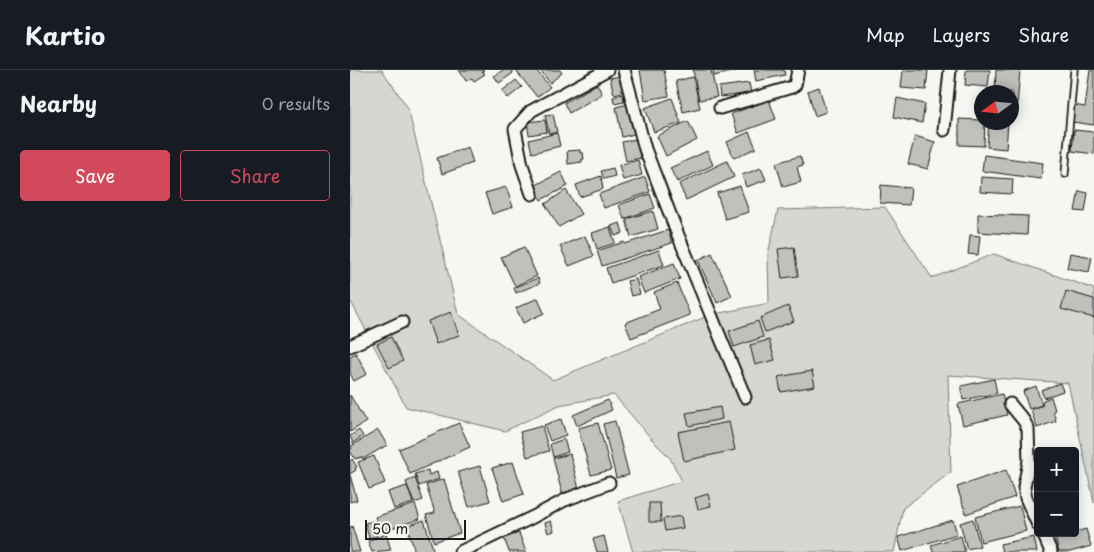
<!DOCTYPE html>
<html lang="en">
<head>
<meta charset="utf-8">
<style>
  body { margin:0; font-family:"Playpen Sans",sans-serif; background:#242831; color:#f1f3f6 }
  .controls { position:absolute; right:15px; bottom:15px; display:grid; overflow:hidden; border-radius:5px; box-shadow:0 2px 12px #0003 }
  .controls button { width:45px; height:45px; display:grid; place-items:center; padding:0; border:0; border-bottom:1px solid #363941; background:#171b24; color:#f1f3f6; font:25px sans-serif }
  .compass { position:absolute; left:624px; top:15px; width:45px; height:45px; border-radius:50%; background:#171b24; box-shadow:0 2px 12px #0003; rotate:255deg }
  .scale { position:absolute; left:15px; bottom:12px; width:101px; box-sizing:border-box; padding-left:5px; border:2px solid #1c1c1c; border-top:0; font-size:14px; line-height:18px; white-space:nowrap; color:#1c1c1c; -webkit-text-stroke:4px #f6f6f2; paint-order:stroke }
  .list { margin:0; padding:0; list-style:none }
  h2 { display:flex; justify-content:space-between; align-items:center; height:65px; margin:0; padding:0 20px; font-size:21px }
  h2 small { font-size:16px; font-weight:400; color:#9ea1a6 }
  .actions { display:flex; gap:10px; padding:15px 20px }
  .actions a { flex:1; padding:11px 0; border:1px solid #d1495b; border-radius:5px; text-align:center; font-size:18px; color:#d1495b }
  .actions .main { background:#d1495b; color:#fff }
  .map { position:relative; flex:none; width:744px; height:482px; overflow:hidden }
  header { display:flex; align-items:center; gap:30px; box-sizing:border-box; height:70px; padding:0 25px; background:#171b24; border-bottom:1px solid #363941 }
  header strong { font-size:24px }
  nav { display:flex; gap:28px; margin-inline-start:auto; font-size:18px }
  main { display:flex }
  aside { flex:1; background:#171b24 }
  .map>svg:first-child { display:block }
  .green { fill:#d6d6d2; stroke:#797977 }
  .building { fill:#c0c0bd; stroke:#1c1c1c }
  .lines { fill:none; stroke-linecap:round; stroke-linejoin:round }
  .lane-casing { stroke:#1c1c1c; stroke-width:9 }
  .street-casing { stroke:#1c1c1c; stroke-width:15 }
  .lane { stroke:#f6f6f2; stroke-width:5.5 }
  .street { stroke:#f6f6f2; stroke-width:11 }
</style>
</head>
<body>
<header>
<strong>Kartio</strong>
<nav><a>Map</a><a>Layers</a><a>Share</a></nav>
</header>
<main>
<aside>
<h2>Nearby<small>0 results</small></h2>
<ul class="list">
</ul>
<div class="actions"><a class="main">Save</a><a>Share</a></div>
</aside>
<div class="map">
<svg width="744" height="482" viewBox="0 0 744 482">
  <rect width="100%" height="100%" fill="#f6f6f2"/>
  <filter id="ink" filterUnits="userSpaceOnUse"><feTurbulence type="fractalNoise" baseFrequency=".02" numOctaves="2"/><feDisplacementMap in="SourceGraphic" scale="10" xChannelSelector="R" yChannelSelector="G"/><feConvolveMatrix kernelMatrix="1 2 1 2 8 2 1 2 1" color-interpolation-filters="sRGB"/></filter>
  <g filter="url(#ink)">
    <polygon class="green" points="0,0 32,0 58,38 108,244 203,310 360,245 419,233 418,184 428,140 535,137 582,208 644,184 744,219 744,433 718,313 598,305 601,402 553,438 544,482 283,482 268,431 332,411 320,388 306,374 264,325 209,335 155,361 56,337 0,230"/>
    <g class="building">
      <polygon points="109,0 134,0 132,1 135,4 124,11 122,8 116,11"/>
      <polygon points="153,0 161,0 163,3 149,13 144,6"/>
      <polygon points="169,0 186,0 200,17 187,27 167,2"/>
      <polygon points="190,0 210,0 212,3 200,13"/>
      <polygon points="290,0 314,0 319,26 295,30"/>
      <polygon points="343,0 361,0 367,27 349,30"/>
      <polygon points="363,0 390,0 364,6"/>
      <polygon points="404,0 434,0 435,5 406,11"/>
      <polygon points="553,0 578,0 576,20 551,18"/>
      <polygon points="616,0 640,0 638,17 615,15"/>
      <polygon points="646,0 670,0 667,36 662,36 662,22 645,22"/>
      <polygon points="740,0 744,0 744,55 722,52 724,35 735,37"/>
      <polygon points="270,6 273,22 264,24 260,8"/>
      <polygon points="343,7 350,38 333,42 326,11"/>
      <polygon points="166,10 172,17 158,28 152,21"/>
      <polygon points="399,13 401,23 370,27 369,17"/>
      <polygon points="247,14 252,24 219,43 214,33"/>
      <polygon points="469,17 476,42 465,46 458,21"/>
      <polygon points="273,24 274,31 264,33 263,27"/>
      <polygon points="322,28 331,53 304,62 295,38"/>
      <polygon points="547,28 575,34 572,53 544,47"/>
      <polygon points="419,30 426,49 388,63 381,44"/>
      <polygon points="282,33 288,63 272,67 266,37"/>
      <polygon points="203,44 207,62 199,64 195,45"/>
      <polygon points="609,49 632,50 632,52 635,52 634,76 609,75"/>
      <polygon points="195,50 197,62 179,65 177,52"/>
      <polygon points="338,51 347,70 316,86 307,66"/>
      <polygon points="639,52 658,52 656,79 637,77"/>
      <polygon points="724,60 744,62 744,84 722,81"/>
      <polygon points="399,62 406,78 384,88 377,72"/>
      <polygon points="207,63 210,76 182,83 179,70"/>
      <polygon points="565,66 585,72 578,99 558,94"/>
      <polygon points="286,69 291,88 276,91 272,72"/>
      <polygon points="118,77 123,93 92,104 87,88"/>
      <polygon points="230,80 230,83 233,83 234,89 232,89 232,92 218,94 217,81"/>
      <polygon points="357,81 363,95 327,112 320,98"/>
      <polygon points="634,85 693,93 691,109 632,101"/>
      <polygon points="450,86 453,95 447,97 451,112 433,117 426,93"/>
      <polygon points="288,90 292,105 273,110 269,95"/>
      <polygon points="377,91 384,107 336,130 329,114"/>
      <polygon points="263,98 265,106 254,109 251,101"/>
      <polygon points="411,98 416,110 396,117 392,105"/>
      <polygon points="211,102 218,116 191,130 184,116"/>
      <polygon points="251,106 253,119 230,127 226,115"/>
      <polygon points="295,107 300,122 254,138 249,124"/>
      <polygon points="631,107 663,109 662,124 630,122"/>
      <polygon points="531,115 561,118 559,135 530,133"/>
      <polygon points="390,116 399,142 375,149 367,123"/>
      <polygon points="156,117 163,137 142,144 135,123"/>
      <polygon points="216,120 231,144 209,157 195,134"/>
      <polygon points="729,121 738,123 735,142 725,141"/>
      <polygon points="300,124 305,138 274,149 269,135"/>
      <polygon points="303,141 308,159 281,167 276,149"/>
      <polygon points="628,144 678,146 677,165 628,162"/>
      <polygon points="270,153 273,163 265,166 261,156"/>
      <polygon points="260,157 265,173 247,179 242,163"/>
      <polygon points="318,160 322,173 252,196 247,181 274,172 275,174"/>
      <polygon points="620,165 630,166 628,185 618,184"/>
      <polygon points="235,166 244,186 219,196 210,176"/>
      <polygon points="174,177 187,206 165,216 151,187"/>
      <polygon points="444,177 448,206 432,208 428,179"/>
      <polygon points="309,180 314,195 261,213 256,198"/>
      <polygon points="362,183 382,226 367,233 348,190"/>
      <polygon points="720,183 742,187 739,202 717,198"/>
      <polygon points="324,193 330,209 294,223 288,207"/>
      <polygon points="188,208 190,213 166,223 164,218"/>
      <polygon points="286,209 290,224 281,226 277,211"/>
      <polygon points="327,213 340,245 281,268 275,253 310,239 304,222"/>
      <polygon points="716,221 744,229 744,248 711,239"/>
      <polygon points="188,228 194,243 173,253 166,238"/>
      <polygon points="438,236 444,251 415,262 410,248"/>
      <polygon points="101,242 109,265 86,274 78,251"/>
      <polygon points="408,251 413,267 384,277 379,261"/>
      <polygon points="41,267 53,291 39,298 27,274"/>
      <polygon points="419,270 425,290 405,295 400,275"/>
      <polygon points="6,283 17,304 4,311 0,303 0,286"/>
      <polygon points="462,301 465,316 431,322 428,307"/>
      <polygon points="644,309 647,323 613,330 611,316"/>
      <polygon points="710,313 713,321 694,328 691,320"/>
      <polygon points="686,316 692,335 679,339 673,321"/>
      <polygon points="652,324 657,345 613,355 608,334"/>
      <polygon points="0,325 16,352 0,362"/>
      <polygon points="701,327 705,340 703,341 706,351 687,358 681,340 693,335 692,331"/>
      <polygon points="258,330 262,340 227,356 223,345"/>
      <polygon points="370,337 372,349 339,356 336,343"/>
      <polygon points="211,349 216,365 200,371 194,355"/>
      <polygon points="265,351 279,405 266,408 253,354"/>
      <polygon points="379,352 385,380 334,391 328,362"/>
      <polygon points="109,353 120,377 60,404 49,379"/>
      <polygon points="248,353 261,400 241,405 228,358"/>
      <polygon points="192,356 199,381 177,387 170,362"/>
      <polygon points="9,360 13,366 3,373 0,366"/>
      <polygon points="28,360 37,375 13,389 12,387 5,389 0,381 2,378 1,376"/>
      <polygon points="214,369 218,382 203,387 200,374"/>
      <polygon points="220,384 229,419 212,423 203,388"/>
      <polygon points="24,386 35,413 19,419 8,392"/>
      <polygon points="2,389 7,397 5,398 6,400 0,404 0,391"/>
      <polygon points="163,392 174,424 153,431 142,398"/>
      <polygon points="130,396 140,431 119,437 108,402"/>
      <polygon points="78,400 79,405 87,402 89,409 69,416 65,404"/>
      <polygon points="656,400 665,427 616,444 607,417"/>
      <polygon points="0,405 7,430 0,432"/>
      <polygon points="65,408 73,430 64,433 56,412"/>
      <polygon points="94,409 110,463 84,472 76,445 85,443 76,415"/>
      <polygon points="57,416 63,433 44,439 38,422"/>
      <polygon points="358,424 361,436 348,439 345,428"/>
      <polygon points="299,433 310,433 311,452 299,452"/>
      <polygon points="65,434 70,449 30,462 25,447"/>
      <polygon points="670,436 676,461 631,472 625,447"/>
      <polygon points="331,446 333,458 315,461 313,449"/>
      <polygon points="623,449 630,476 617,479 610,453"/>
      <polygon points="74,450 84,482 65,482 57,456"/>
      <polygon points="603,450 607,464 552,481 548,467"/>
      <polygon points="23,451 27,466 19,468 15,453"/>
      <polygon points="201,451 204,461 198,463 195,453"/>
      <polygon points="2,456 10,482 0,482 0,457"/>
      <polygon points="736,459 741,476 720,482 709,482 705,468"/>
      <polygon points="169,463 176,482 159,482 154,468"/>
      <polygon points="36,464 41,480 22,482 18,471"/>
      <polygon points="254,466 258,482 247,482 243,469"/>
      <polygon points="611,466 615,482 583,482 581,475"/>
      <polygon points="684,467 687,482 652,482 650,474"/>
    </g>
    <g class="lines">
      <g class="lane-casing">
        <polyline id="lane" points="715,104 724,0"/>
      </g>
      <g class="street-casing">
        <g id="street">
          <polyline points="274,0 295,79 328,165 395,327"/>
          <polyline points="370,38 442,17 445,15 448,0"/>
          <polyline points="594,60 600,0"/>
          <polyline points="182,124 172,95 165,59 181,41 257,0"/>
          <polyline points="0,276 52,252"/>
          <polyline points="660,334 674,351 678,359 679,391 674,417 676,428 688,455"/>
          <polyline points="693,463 701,482"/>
          <polyline points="110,482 183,447 215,430 259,413"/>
        </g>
      </g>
      <use href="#lane" class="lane"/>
      <use href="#street" class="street"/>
    </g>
  </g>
</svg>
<div class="controls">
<button>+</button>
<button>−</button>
</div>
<svg class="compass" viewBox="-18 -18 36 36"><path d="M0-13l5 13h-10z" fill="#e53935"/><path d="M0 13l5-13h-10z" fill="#9ea1a6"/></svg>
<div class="scale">50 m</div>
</div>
</main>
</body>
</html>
